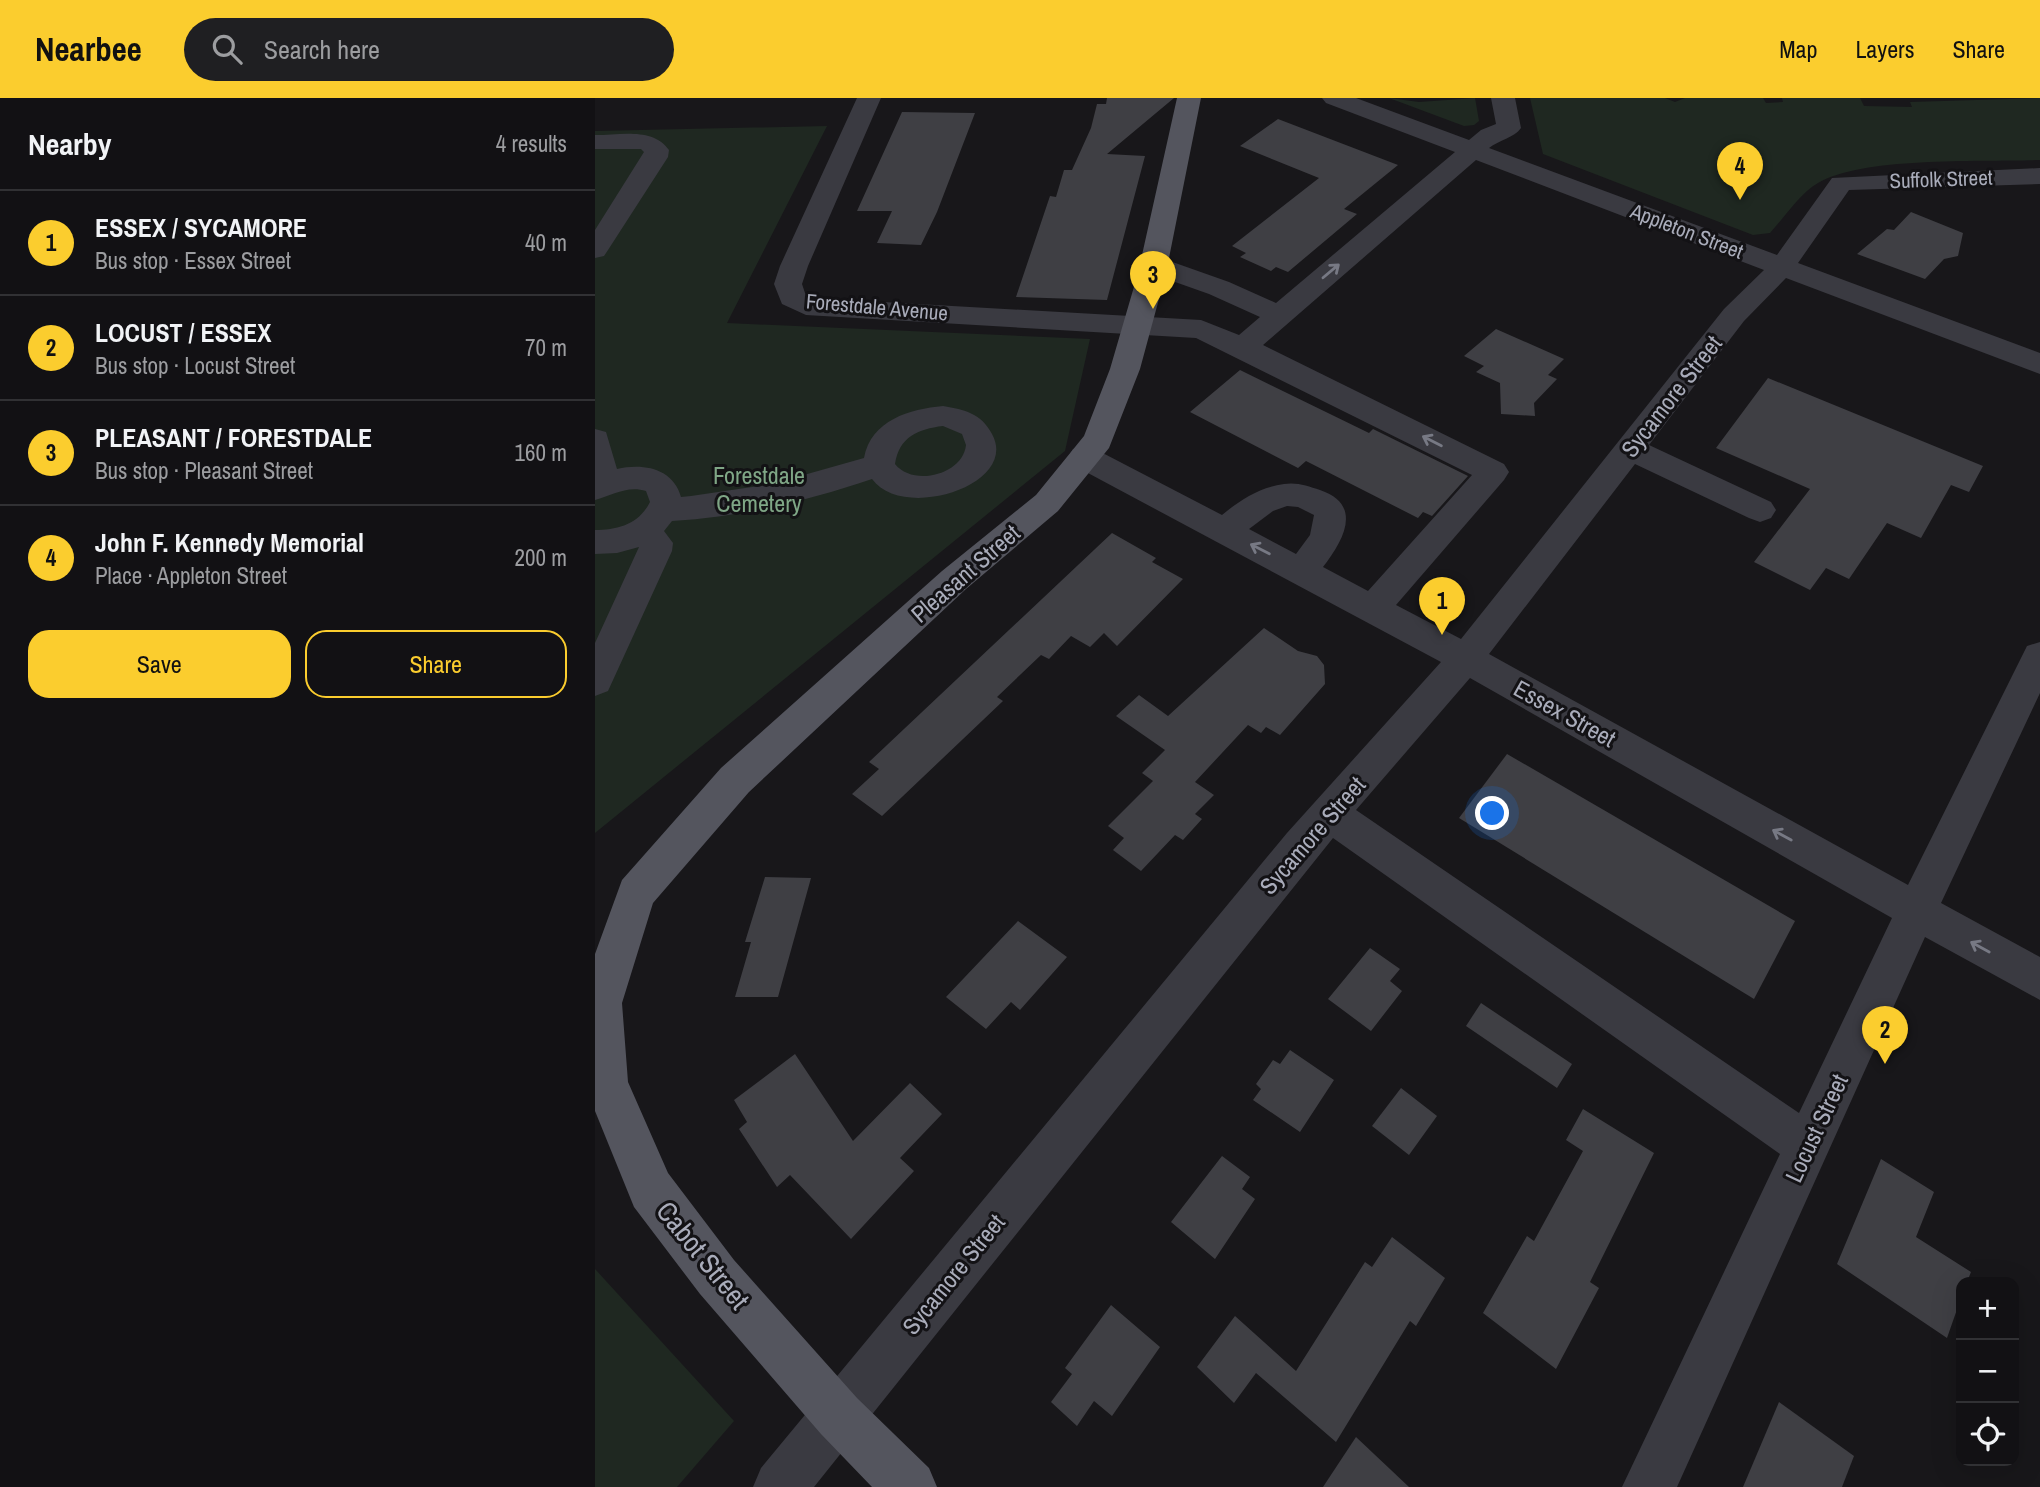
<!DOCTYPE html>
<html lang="en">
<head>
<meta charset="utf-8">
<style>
  body { margin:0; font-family:"Archivo Narrow",sans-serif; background:#1f1f22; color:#f1f3f6 }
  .controls { position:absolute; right:21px; bottom:21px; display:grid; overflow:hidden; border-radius:14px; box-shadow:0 7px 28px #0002 }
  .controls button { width:63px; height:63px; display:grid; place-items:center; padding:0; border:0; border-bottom:2px solid #313134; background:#121114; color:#f1f3f6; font:35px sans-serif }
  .you { position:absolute; left:898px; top:716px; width:24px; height:24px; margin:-18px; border:5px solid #fff; border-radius:50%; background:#1a73e8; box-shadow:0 0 0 10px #1a73e833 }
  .badge { display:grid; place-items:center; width:46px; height:46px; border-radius:50%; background:#fbcd2e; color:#111; font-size:23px; font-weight:700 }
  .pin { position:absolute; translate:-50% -58px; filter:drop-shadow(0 2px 4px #0008) }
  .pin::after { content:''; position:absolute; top:37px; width:24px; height:21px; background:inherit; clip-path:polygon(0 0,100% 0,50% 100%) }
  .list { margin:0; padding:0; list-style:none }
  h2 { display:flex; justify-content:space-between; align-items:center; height:91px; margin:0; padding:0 28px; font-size:30px }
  h2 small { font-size:23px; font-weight:400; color:#9c9da0 }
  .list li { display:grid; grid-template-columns:46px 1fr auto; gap:21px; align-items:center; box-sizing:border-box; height:105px; padding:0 28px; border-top:2px solid #313134 }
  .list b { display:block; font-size:26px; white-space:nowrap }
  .list p { margin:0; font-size:23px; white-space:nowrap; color:#9c9da0 }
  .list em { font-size:23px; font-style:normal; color:#9c9da0 }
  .actions { display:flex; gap:14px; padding:21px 28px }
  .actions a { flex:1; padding:16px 0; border:2px solid #fbcd2e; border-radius:21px; text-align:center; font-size:24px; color:#fbcd2e }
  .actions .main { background:#fbcd2e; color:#111 }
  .icon { flex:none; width:38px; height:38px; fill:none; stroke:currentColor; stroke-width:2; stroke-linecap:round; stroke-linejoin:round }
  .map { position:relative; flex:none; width:1445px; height:1389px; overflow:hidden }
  header { display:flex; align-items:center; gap:42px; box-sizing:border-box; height:98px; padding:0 35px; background:#fbcd2e; color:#111 }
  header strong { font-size:33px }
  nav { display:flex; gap:38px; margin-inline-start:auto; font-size:24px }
  .search { width:490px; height:63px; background:#1f1f22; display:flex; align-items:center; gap:18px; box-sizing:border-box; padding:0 24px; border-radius:38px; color:#9c9da0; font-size:26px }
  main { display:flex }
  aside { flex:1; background:#121114 }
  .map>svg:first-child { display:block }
  .green { fill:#1f2821 }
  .building { fill:#3f3f44 }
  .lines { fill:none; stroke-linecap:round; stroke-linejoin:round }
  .minor { fill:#3a3a41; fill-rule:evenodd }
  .major { fill:#54555e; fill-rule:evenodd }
  .oneway { stroke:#777984 }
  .labels { text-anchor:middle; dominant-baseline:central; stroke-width:6; stroke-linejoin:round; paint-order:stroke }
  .far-street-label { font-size:21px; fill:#a9acba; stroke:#131215 }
  .street-label { font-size:24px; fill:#a9acba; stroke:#131215 }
  .park-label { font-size:24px; fill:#7fa686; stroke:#131215 }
  .near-street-label { font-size:28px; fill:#a9acba; stroke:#131215 }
</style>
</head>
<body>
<header>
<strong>Nearbee</strong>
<div class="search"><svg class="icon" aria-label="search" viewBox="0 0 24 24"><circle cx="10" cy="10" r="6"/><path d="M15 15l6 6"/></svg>Search here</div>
<nav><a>Map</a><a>Layers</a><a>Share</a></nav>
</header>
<main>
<aside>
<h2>Nearby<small>4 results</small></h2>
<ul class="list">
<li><span class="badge">1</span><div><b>ESSEX / SYCAMORE</b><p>Bus stop · Essex Street</p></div><em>40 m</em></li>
<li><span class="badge">2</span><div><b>LOCUST / ESSEX</b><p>Bus stop · Locust Street</p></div><em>70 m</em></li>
<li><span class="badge">3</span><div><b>PLEASANT / FORESTDALE</b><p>Bus stop · Pleasant Street</p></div><em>160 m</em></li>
<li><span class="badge">4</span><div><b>John F. Kennedy Memorial</b><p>Place · Appleton Street</p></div><em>200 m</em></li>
</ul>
<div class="actions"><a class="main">Save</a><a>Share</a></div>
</aside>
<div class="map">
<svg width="1445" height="1389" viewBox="0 0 1445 1389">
  <rect width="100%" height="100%" fill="#18171a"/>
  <g class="green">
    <polygon points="794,0 824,4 880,0 884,23 879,27 869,28"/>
    <path d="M935,0H1070L1080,4L1090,0H1168L1171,5L1188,4L1187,0H1265L1269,8L1317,9L1315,4L1445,0V62C1390,64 1268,58 1223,85C1205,95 1189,120 1175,135L1158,137L948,56Z"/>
    <polygon points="232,28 132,225 495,241 470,353 0,735 0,33"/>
    <polygon points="0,1171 139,1323 82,1389 0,1389"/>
  </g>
  <g class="building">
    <polygon points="512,0 579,0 512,56 550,58 512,202 421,199 455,98 461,99 469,72 477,72 496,30 502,6 511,6"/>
    <polygon points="307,14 380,15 342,114 326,147 282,145 297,113 262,113"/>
    <polygon points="683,21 803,67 749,111 762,116 693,174 681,169 676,173 645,159 651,155 637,148 724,80 645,48"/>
    <polygon points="1316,114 1368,135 1363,158 1349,161 1330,181 1262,156 1292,131 1299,132"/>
    <polygon points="901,231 969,261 953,277 962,281 939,305 940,318 906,316 905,285 881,274 889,268 869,258"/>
    <polygon points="645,272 774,335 778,331 873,378 837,418 828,414 823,420 711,363 703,370 595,314"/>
    <polygon points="1173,280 1388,368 1374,394 1356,387 1326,440 1292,425 1254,481 1231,470 1215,492 1159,464 1215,391 1121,350"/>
    <polygon points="517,435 561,460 557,464 588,481 522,548 509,535 495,549 476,538 454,561 446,557 402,599 408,603 287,718 257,696 284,671 274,664"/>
    <polygon points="669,530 703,553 722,558 729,567 730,586 685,637 671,629 666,635 653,627 600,684 619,697 600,716 607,721 588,742 580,737 546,773 518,752 529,740 513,728 558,683 547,675 570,652 521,618 544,597 573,618"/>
    <polygon points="912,656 1200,823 1159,901 864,720"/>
    <polygon points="170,779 216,780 183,899 140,899 156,844 150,844"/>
    <polygon points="423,823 472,859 425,912 416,904 391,931 351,899"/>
    <polygon points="775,850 805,871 795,883 807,893 776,933 733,901"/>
    <polygon points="886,905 977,966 962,990 871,928"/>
    <polygon points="695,952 739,982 705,1034 658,1002 666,991 661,986 678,962 685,966"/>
    <polygon points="200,956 258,1043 315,985 347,1016 305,1060 319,1073 256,1141 195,1077 182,1089 144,1031 152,1024 139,1002"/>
    <polygon points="806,990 842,1018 814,1057 777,1028"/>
    <polygon points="988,1011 1059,1055 995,1184 1004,1190 961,1271 888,1215 932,1138 939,1143 988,1053 971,1042"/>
    <polygon points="627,1058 655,1079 647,1091 660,1101 620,1161 576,1124"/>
    <polygon points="1286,1061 1339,1094 1321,1139 1376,1174 1372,1184 1366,1184 1366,1200 1352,1240 1242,1166"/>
    <polygon points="797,1139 850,1180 821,1228 815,1223 741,1344 661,1275 639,1305 602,1269 640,1218 701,1273 770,1164 777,1169"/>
    <polygon points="516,1207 565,1249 517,1318 499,1303 482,1328 456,1304 477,1276 470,1270"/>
    <polygon points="1184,1304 1259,1358 1247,1389 1148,1389"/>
    <polygon points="761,1339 814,1389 728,1389"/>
  </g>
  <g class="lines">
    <g class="minor">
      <path d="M262,0H286L213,168L207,186L210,195L217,200L606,222L644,237L665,219L614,196L549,173L545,167L549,161L559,159L569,161L634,184L681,205L860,54L731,5L727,0H761L874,42L886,32L901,26L896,0H920L926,30C919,40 904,42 894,50L1182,157L1237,80L1445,70V86L1254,92L1203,165L1445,255V276L1191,180L1149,223L1054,347L1176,404L1181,412L1176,420L1165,424L1154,420L1040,366L894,556L1313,787L1432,548L1445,544V595L1346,805L1445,859V902L1330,839L1082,1389H1027L1185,1056L738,740L219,1389H158L166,1370L692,735L846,564L478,367L473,359L478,351L489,348L500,351L627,417C645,402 665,389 689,386C702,384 713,388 725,392C769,407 748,443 728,469L773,493L877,377L601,240L211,217L187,206L179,186L185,168ZM881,62L1169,172L1129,211L866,541L801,507L909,382L914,374L909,366L668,247ZM692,408L703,409L719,417L715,437L701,456L654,431L678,413ZM875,580L1297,820L1204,1015L761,712Z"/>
      <path d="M0,37C25,37 58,29 74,52L73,59L13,152L9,158L0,160V132L49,54L46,51H0Z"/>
      <path d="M348,308C370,312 386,315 397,336C425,387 308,424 277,381C212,403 146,419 77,423L69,433L78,445L77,453L13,593L0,598V545L44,449L22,455L0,456V432C23,432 44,426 55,404L51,393C33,387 17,397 0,402V331L11,334L22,371C48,365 78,370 86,399L96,398L177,386L269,360C276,322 315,311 348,308ZM348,328L367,336L371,347C368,377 318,389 300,366C304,339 323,331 348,328Z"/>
    </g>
    <polygon class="major" points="582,0 606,0 571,175 545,271 514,350 463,413 371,491 154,694 58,805 27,905 33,984 73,1075 139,1162 262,1300 334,1370 342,1389 277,1389 226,1336 105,1196 39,1109 0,1013 0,856 27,782 126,670 347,473 441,397 489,338 515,271 543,175"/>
  </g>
  <defs><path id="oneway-shaft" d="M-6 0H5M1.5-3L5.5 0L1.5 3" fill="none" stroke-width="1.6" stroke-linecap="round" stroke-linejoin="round" transform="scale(1.75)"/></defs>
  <g class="oneway">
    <use href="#oneway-shaft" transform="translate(736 173) rotate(-40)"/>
    <use href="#oneway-shaft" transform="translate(837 343) rotate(-153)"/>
    <use href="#oneway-shaft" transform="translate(665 451) rotate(-153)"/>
    <use href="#oneway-shaft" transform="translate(1187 737) rotate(-151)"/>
    <use href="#oneway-shaft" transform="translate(1385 849) rotate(-151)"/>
  </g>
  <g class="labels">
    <g class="far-street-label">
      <text transform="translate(1346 81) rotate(-2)">Suffolk Street</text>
      <text transform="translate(1092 133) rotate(21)">Appleton Street</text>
      <text transform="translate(282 209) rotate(5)">Forestdale Avenue</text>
    </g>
    <g class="street-label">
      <text transform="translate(1076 298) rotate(-52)">Sycamore Street</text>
      <text transform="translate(370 475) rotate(-41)">Pleasant Street</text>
      <text transform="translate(970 615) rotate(29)">Essex Street</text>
      <text transform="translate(717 737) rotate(-49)">Sycamore Street</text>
      <text transform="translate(1221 1030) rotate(-65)">Locust Street</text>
      <text transform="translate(358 1176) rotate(-51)">Sycamore Street</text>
    </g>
    <g class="park-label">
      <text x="164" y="377">Forestdale<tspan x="164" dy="28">Cemetery</tspan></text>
    </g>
    <g class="near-street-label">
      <text transform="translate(108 1157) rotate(51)">Cabot Street</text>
    </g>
  </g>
</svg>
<div class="controls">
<button>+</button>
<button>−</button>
<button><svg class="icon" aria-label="locate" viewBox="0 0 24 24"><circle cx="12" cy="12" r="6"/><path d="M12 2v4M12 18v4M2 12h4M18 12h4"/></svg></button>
</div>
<div class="you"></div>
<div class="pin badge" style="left:847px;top:537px">1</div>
<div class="pin badge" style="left:1290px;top:966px">2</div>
<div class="pin badge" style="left:558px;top:211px">3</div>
<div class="pin badge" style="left:1145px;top:102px">4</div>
</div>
</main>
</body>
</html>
